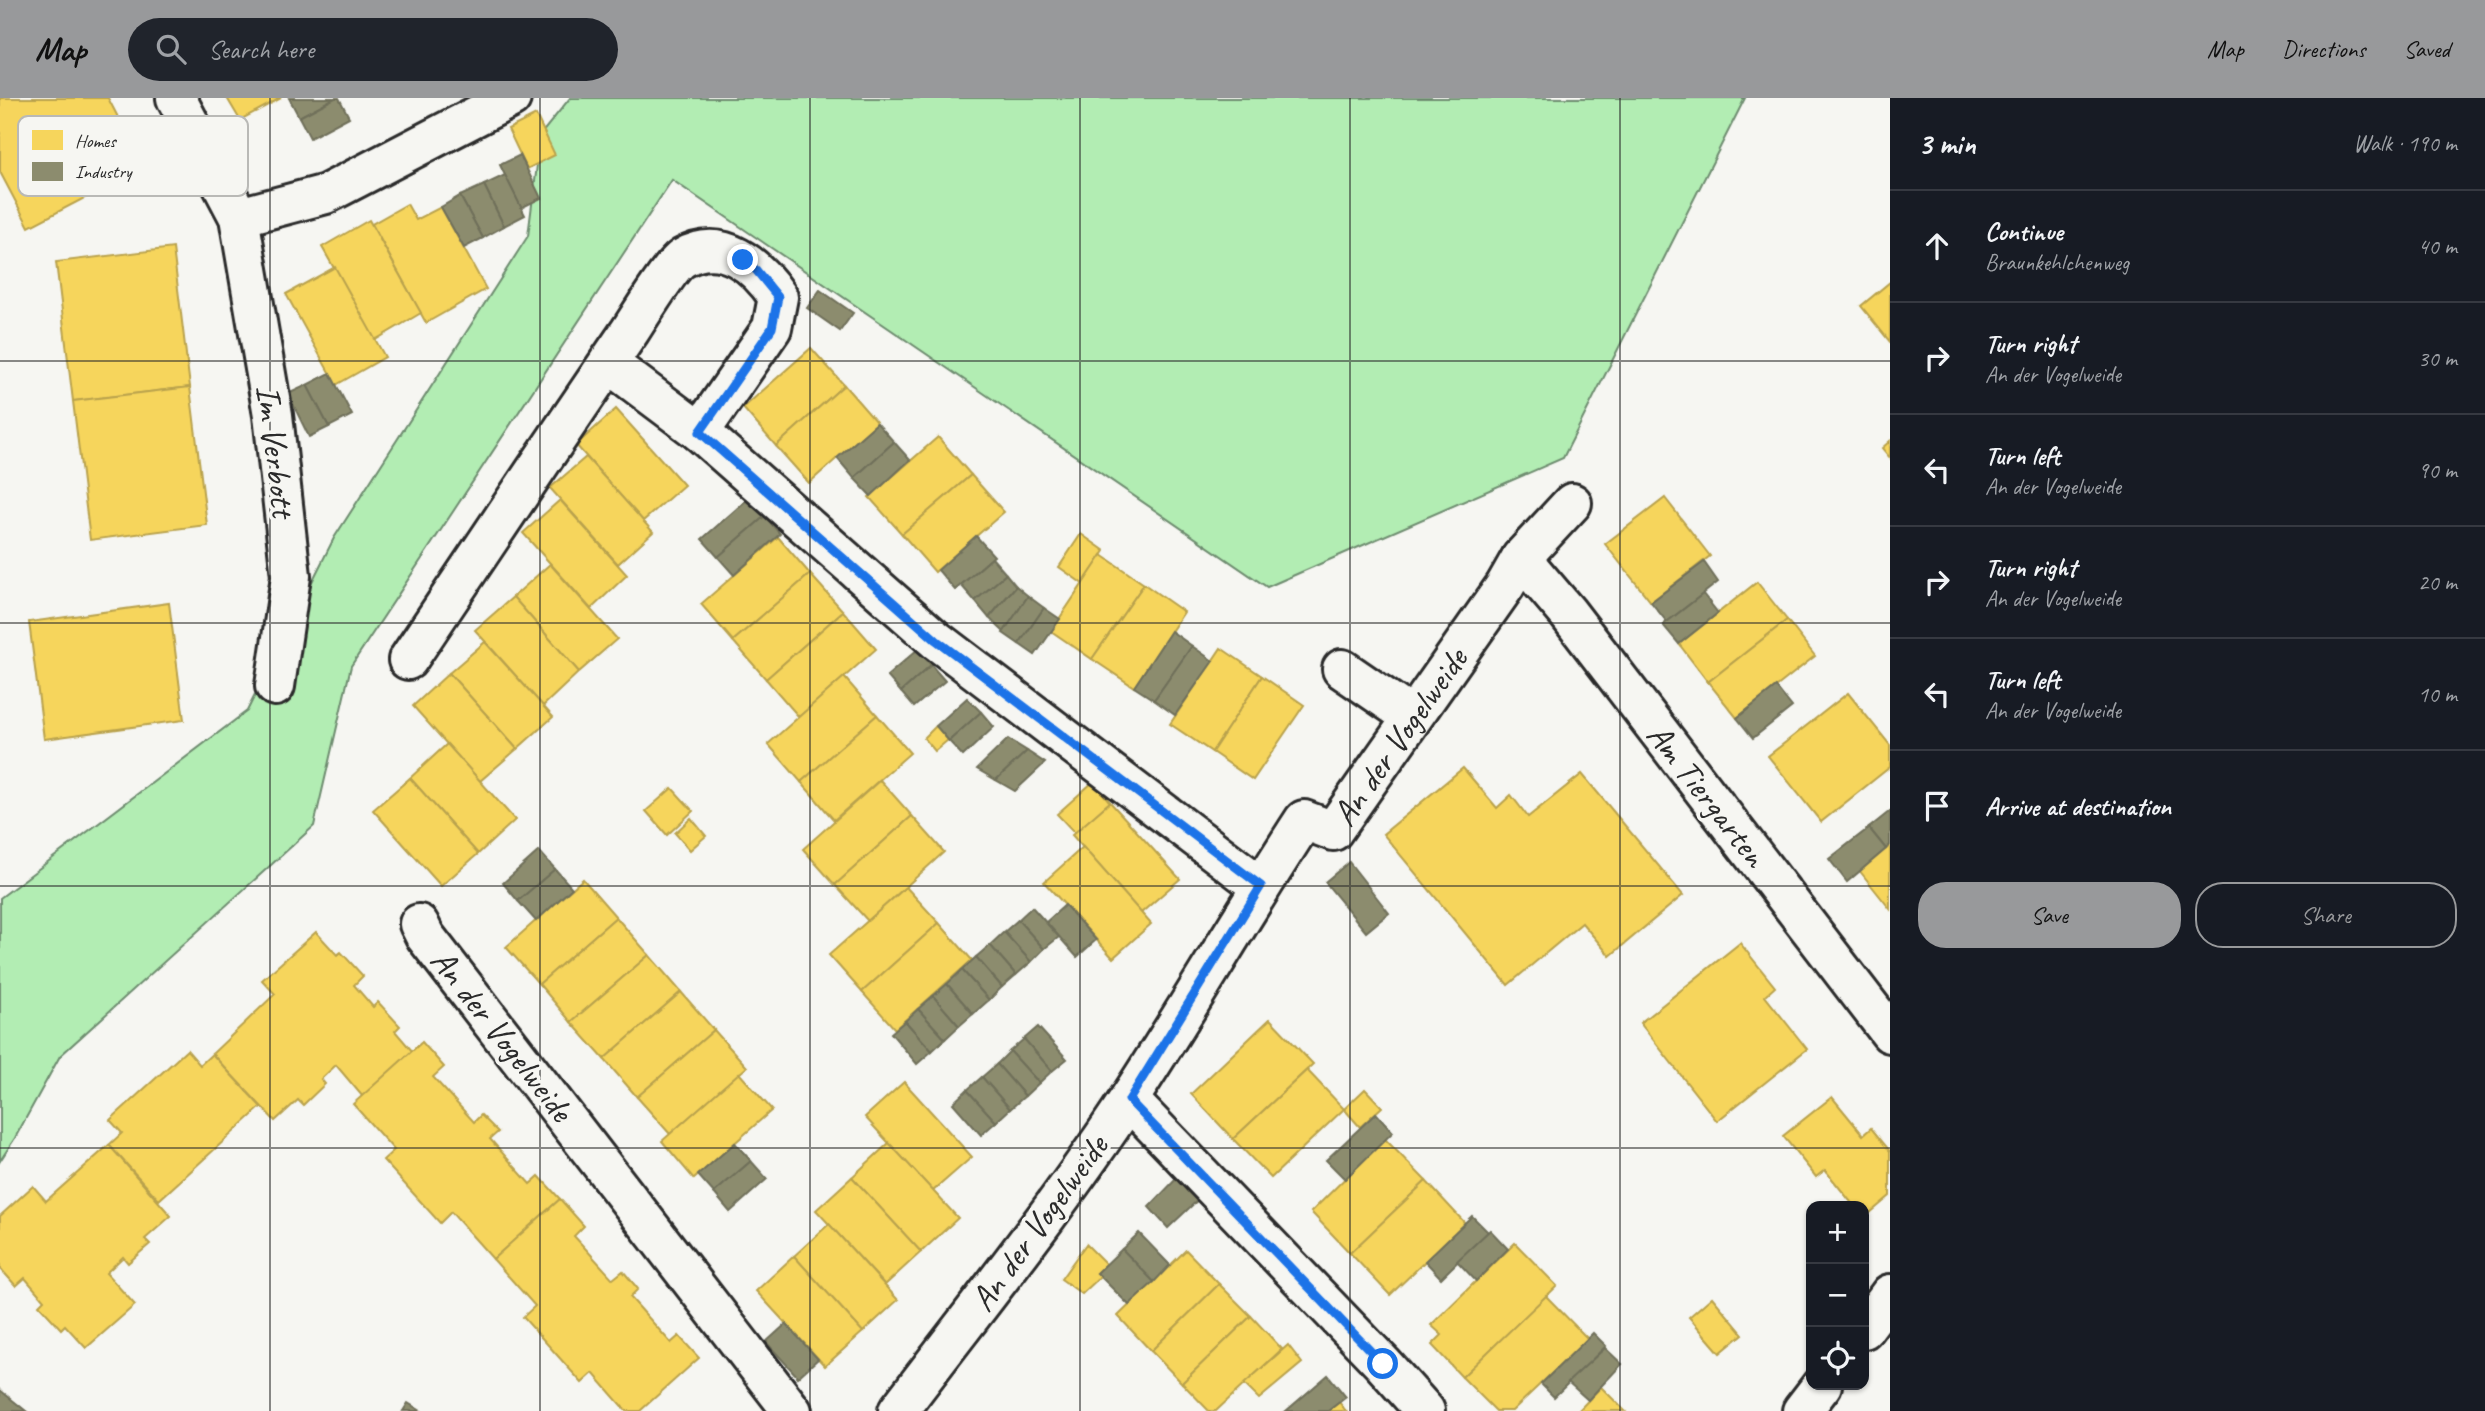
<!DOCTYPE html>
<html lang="en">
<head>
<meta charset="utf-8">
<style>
  body { margin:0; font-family:Caveat,sans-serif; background:#20242c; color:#f1f3f6 }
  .controls { position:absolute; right:21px; bottom:21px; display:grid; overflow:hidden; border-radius:14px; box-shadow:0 2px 5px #0004 }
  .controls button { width:63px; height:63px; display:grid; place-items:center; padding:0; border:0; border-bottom:2px solid #363941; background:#171b24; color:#f1f3f6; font:35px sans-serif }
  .stop { position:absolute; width:21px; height:21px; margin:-16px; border:5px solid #1a73e8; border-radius:50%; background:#fff }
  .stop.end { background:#1a73e8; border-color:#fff; box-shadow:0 2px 7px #0008 }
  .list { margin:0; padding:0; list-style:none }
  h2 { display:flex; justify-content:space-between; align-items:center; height:91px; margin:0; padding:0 28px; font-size:30px }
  h2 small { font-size:23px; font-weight:400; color:#9ea1a6 }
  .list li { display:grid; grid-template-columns:46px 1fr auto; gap:21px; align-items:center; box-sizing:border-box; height:112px; padding:0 28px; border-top:2px solid #363941 }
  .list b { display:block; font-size:26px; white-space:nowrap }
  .list p { margin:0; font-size:23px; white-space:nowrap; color:#9ea1a6 }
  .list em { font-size:23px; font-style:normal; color:#9ea1a6 }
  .actions { display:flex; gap:14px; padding:21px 28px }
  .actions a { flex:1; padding:16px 0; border:2px solid #98999b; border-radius:28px; text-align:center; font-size:24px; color:#98999b }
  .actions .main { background:#98999b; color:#111 }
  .icon { flex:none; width:38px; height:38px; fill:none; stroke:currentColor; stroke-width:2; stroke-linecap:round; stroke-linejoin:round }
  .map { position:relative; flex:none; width:1890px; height:1313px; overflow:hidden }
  header { display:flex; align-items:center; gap:42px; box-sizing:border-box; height:98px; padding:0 35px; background:#98999b; color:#111 }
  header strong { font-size:33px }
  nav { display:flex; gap:38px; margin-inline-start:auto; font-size:24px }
  .search { width:490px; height:63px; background:#20242c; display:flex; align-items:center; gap:18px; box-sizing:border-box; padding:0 24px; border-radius:38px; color:#9ea1a6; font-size:26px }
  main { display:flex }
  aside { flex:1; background:#171b24 }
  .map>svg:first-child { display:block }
  .green { fill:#b2edb3; stroke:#6e8c6f; stroke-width:2 }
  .homes { fill:#f6d55c; stroke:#b9a24d; stroke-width:2 }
  .industry { fill:#8c8c6e; stroke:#6f6f5a; stroke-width:2 }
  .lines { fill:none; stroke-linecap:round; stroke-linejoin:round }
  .minor-casing { stroke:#2b2b2b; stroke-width:44 }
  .minor { stroke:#f6f6f2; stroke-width:38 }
  .route { stroke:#1a73e8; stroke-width:9 }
  .grid { fill:none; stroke:#2b2b2b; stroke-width:2; stroke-opacity:0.55 }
  .labels { text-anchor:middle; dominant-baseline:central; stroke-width:7; stroke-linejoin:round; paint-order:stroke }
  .street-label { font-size:35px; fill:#2b2b2b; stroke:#f6f6f2 }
  .key { fill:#f6f6f2; stroke:#b9b9b6; stroke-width:2 }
  .key-label { font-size:19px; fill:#2b2b2b }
</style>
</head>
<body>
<header>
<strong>Map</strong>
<div class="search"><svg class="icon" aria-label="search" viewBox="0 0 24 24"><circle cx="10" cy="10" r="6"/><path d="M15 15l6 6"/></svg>Search here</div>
<nav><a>Map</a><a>Directions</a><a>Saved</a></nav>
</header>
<main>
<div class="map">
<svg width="1890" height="1313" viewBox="0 0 1890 1313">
  <rect width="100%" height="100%" fill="#f6f6f2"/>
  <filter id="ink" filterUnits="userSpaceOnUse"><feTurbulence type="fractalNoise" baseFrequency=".0143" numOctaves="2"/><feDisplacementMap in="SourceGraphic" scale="14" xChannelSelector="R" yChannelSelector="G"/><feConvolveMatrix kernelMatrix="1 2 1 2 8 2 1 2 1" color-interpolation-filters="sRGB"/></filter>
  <g filter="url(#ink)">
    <polygon class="green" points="570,0 1745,0 1563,360 1267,489 672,82 351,568 314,728 60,958 15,1040 0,1063 0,800 247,613 334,440 528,138 541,36"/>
    <g class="homes">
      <polygon points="0,0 108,0 144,69 29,129 0,74"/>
      <polygon points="227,0 281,0 240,22"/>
      <polygon points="536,17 555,57 527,71 508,31"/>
      <polygon points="407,106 416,122 441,109 486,191 426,225 372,126"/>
      <polygon points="369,122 421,215 375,242 322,149"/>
      <polygon points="173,150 190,289 73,303 56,164"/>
      <polygon points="335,169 385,259 336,287 286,196"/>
      <polygon points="1890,184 1890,244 1861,208"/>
      <polygon points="811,250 844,287 776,348 743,310"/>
      <polygon points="844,287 877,325 809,385 776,348"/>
      <polygon points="190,289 207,427 90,442 73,303"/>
      <polygon points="616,311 684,387 643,423 576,347"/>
      <polygon points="938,339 971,377 902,436 869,399"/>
      <polygon points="1890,343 1890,360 1882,350"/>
      <polygon points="586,359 653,434 618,466 550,390"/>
      <polygon points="971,377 1004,414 935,474 902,436"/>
      <polygon points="1665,400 1710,458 1651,504 1605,446"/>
      <polygon points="560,402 627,477 591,511 523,435"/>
      <polygon points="1081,436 1105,453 1083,486 1059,469"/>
      <polygon points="778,439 810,476 733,543 701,506"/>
      <polygon points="1102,457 1144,486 1092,561 1051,533"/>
      <polygon points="550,466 617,541 579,574 513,499"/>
      <polygon points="810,476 843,513 766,581 733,543"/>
      <polygon points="1757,484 1787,522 1708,584 1679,546"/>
      <polygon points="1144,486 1184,514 1134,589 1092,561"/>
      <polygon points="513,499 579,574 543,608 475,532"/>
      <polygon points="169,505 184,622 44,641 29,524"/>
      <polygon points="843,513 876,551 799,619 766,581"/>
      <polygon points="1787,522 1815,558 1737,620 1708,584"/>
      <polygon points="485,544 553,619 517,651 449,575"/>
      <polygon points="1221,550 1262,578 1212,654 1170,626"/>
      <polygon points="449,575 517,651 480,683 413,608"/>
      <polygon points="1262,578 1304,607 1253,682 1212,654"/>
      <polygon points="844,579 877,617 801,684 768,646"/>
      <polygon points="1848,595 1890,647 1890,669 1821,724 1768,658"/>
      <polygon points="877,617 910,655 834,722 801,684"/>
      <polygon points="936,628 948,642 935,653 924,640"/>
      <polygon points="447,646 515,722 478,756 410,680"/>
      <polygon points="1463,670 1497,710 1511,697 1528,719 1582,676 1683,797 1610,858 1582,825 1508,887 1383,736"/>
      <polygon points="410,680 478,756 441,788 373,712"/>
      <polygon points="880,682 912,718 835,787 803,751"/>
      <polygon points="1093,684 1110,704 1075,735 1057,716"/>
      <polygon points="672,690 693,713 667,737 646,713"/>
      <polygon points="1110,704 1180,781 1141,815 1072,737"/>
      <polygon points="912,718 944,754 868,823 835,787"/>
      <polygon points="691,720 706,738 690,752 675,735"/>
      <polygon points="1890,747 1890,811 1859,772"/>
      <polygon points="1083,749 1151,826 1113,860 1044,784"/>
      <polygon points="583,781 616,819 539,886 506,849"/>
      <polygon points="906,789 939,825 862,894 829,857"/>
      <polygon points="616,819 649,857 571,924 539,886"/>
      <polygon points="939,825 972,862 895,931 862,894"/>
      <polygon points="316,834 337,857 341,854 363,878 354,887 373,909 378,904 400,928 395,933 413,954 363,999 336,967 321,981 325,986 303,1007 298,1002 275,1023 212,956 275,896 262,882"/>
      <polygon points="1740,845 1775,889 1765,898 1807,951 1717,1023 1640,925"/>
      <polygon points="649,857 681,894 604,961 571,924"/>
      <polygon points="681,894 714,932 637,999 604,961"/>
      <polygon points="1270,921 1313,966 1233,1041 1191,996"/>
      <polygon points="714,932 747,969 670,1036 637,999"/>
      <polygon points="422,944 444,969 433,979 474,1024 481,1017 498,1034 490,1041 530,1086 539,1078 560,1101 493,1161 451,1114 440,1125 383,1062 394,1052 353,1006"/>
      <polygon points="187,952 200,967 212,956 261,1009 159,1102 109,1047 122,1035 110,1022"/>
      <polygon points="1307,972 1344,1011 1271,1080 1233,1041"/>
      <polygon points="739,975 772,1012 694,1081 662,1043"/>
      <polygon points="904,984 972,1059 933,1093 865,1019"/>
      <polygon points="1365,991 1382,1009 1360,1029 1344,1011"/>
      <polygon points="1832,999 1863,1037 1871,1030 1890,1053 1890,1098 1864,1120 1864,1108 1854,1108 1825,1072 1816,1079 1783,1038"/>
      <polygon points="1385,1041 1426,1083 1350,1155 1311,1114"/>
      <polygon points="889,1045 958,1120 921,1154 852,1079"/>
      <polygon points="109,1047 171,1118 145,1141 150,1146 128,1165 123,1159 106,1175 135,1207 86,1250 65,1227 61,1231 39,1207 44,1202 25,1180 16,1188 0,1170 0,1118 33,1088 46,1103"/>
      <polygon points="852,1079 921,1154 885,1187 816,1112"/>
      <polygon points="1426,1083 1465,1125 1390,1197 1350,1155"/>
      <polygon points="560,1101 584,1128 574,1138 613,1181 623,1173 638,1191 630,1199 671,1245 679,1238 699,1260 640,1313 626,1313 593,1275 582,1285 523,1219 535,1208 493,1161"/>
      <polygon points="829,1126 898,1202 863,1234 794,1158"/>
      <polygon points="1515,1145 1557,1188 1462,1279 1432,1247 1442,1237 1431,1227"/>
      <polygon points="1086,1146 1106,1166 1097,1175 1101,1178 1082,1196 1061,1181"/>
      <polygon points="1186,1152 1219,1186 1151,1253 1118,1218"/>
      <polygon points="794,1158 863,1234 825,1268 756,1193"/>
      <polygon points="1219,1186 1251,1218 1182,1285 1151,1253"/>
      <polygon points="1546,1198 1588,1241 1512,1313 1496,1313 1462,1279"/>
      <polygon points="1712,1199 1743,1236 1720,1255 1689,1219"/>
      <polygon points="1251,1218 1282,1251 1216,1313 1209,1313 1182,1285"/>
      <polygon points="1288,1247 1302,1265 1259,1301 1244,1286"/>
      <polygon points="1601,1289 1625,1313 1578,1313"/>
      <polygon points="1339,1304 1346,1313 1328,1313"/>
    </g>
    <g class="industry">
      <polygon points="289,0 335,0 299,19"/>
      <polygon points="335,0 339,0 349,19 310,40 299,19"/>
      <polygon points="520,57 541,100 521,110 500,67"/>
      <polygon points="505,77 525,117 504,128 484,87"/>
      <polygon points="484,87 504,128 483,140 460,98"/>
      <polygon points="460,98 483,140 464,150 441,109"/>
      <polygon points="820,192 853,215 840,233 807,210"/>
      <polygon points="330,275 352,317 329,329 307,287"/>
      <polygon points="307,287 329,329 309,339 288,296"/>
      <polygon points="877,325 894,344 854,380 837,360"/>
      <polygon points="894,344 910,362 871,398 854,380"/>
      <polygon points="749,400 765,418 718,459 702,441"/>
      <polygon points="765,418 780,436 734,477 718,459"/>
      <polygon points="976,438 994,458 955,492 938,472"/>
      <polygon points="992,460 1006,476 975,503 961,487"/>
      <polygon points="1704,464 1718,484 1667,524 1651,504"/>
      <polygon points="1006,476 1016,488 989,520 975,503"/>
      <polygon points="1016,488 1028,498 1004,534 989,520"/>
      <polygon points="1703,496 1718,515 1679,546 1663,527"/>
      <polygon points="1028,498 1044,510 1019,546 1003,535"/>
      <polygon points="1044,510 1060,521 1035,557 1019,546"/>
      <polygon points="1171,533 1192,548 1154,602 1134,589"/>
      <polygon points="1192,548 1213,563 1175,617 1154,602"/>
      <polygon points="918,551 931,567 901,594 887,578"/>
      <polygon points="931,567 945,583 914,609 901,594"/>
      <polygon points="1776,589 1792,609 1753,640 1737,620"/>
      <polygon points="967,600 981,614 949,643 936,628"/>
      <polygon points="981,614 994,629 963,658 949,643"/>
      <polygon points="1008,641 1027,653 996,682 977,671"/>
      <polygon points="1027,653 1045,665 1015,693 996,682"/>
      <polygon points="1890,713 1890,747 1886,751 1869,730"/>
      <polygon points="1869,730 1886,751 1847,784 1829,761"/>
      <polygon points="539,753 555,771 518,803 503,785"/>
      <polygon points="1349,764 1389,815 1366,834 1325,784"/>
      <polygon points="555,771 572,790 536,823 518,803"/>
      <polygon points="1065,807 1096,842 1077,859 1046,824"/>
      <polygon points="1032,809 1059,839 1044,851 1018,822"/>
      <polygon points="1018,822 1044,851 1031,864 1004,834"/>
      <polygon points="1004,834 1031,864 1016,877 990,847"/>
      <polygon points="990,847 1016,877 1002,889 976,859"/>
      <polygon points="976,859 1002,889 989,902 962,872"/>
      <polygon points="962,872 989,902 973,916 947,886"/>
      <polygon points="947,886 973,916 959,928 933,898"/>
      <polygon points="933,898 959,928 945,941 918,911"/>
      <polygon points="918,911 945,941 932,953 905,923"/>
      <polygon points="905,923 932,953 917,966 891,935"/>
      <polygon points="1038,929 1067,961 1052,973 1024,941"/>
      <polygon points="1024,941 1052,973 1039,985 1010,953"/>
      <polygon points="1010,953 1039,985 1025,998 997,966"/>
      <polygon points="997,966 1025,998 1010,1011 982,979"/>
      <polygon points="982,979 1010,1011 996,1024 967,992"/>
      <polygon points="967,992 996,1024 981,1037 953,1005"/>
      <polygon points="1376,1015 1393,1034 1345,1081 1326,1062"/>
      <polygon points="735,1045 751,1063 714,1095 698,1077"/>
      <polygon points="751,1063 767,1081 730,1114 714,1095"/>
      <polygon points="1181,1076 1202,1098 1168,1130 1149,1109"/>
      <polygon points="1472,1118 1488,1134 1441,1180 1425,1163"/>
      <polygon points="1490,1132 1508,1151 1476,1183 1457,1163"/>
      <polygon points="1139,1135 1170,1167 1154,1184 1122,1151"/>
      <polygon points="1122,1151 1154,1184 1129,1207 1097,1175"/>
      <polygon points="786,1226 818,1261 798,1279 766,1244"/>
      <polygon points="1593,1235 1606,1248 1554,1299 1541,1286"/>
      <polygon points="1605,1250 1622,1266 1588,1302 1568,1284"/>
      <polygon points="1328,1277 1346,1299 1328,1313 1286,1313"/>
      <polygon points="0,1292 26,1313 0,1313"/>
      <polygon points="408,1305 421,1313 403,1313"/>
    </g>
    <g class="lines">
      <g class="minor-casing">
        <g id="minor">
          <polyline points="176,0 239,119 273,317 291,478 275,588"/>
          <polyline points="239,119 326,96 511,0"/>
          <polyline points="700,334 936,542 1260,788"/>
          <polyline points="1521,460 1567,514 1890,935"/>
          <path d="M408,562C482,452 555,342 630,233C639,219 672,166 683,160C722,137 757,168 778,199L772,230L700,334L608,265"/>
          <polyline points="1342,571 1412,619"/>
          <polyline points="419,826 425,838 792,1313"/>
          <polyline points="1129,1002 1383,1266 1425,1313"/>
          <polyline points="1864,1231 1890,1196"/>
          <path id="s1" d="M898,1313C976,1210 1058,1109 1129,1001C1189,909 1244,814 1304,722L1333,733L1505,488L1521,460L1572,405"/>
          <polyline points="1802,1313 1822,1287"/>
        </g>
      </g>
      <use href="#minor" class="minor"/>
    </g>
  </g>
  <g class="lines" filter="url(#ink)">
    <polyline class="route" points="743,162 756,172 778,199 772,230 700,334 936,542 1261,788 1129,1002 1383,1266"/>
  </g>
  <path class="grid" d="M270,0V1313M540,0V1313M810,0V1313M1080,0V1313M1350,0V1313M1620,0V1313M0,263H1890M0,525H1890M0,788H1890M0,1050H1890"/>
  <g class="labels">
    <g class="street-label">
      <text transform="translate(276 353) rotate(83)">Im Verbott</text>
      <text stroke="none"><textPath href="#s1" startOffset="864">An der Vogelweide</textPath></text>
      <text transform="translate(1707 697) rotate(52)">Am Tiergarten</text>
      <text transform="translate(502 937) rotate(52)">An der Vogelweide</text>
      <text transform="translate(1039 1125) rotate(-54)">An der Vogelweide</text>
    </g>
  </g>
  <rect x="18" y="18" width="230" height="80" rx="10" class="key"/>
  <rect x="32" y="32" width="31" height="20" fill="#f6d55c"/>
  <rect x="32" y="64" width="31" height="19" fill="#8c8c6e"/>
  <g class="key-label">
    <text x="75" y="49">Homes</text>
    <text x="75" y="80">Industry</text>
  </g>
</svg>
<div class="controls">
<button>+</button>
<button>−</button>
<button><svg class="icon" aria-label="locate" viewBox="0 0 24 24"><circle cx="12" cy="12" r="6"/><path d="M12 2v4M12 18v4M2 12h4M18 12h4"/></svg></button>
</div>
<div class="stop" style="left:1383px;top:1266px"></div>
<div class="stop end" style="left:743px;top:162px"></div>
</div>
<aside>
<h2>3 min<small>Walk · 190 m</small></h2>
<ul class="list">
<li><svg class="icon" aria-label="ahead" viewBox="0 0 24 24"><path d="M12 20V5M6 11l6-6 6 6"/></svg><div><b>Continue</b><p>Braunkehlchenweg</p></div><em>40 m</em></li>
<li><svg class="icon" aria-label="right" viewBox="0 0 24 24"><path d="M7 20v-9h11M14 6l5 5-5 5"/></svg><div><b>Turn right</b><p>An der Vogelweide</p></div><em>30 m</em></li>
<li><svg class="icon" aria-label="left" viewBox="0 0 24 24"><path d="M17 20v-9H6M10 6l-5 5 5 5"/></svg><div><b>Turn left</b><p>An der Vogelweide</p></div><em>90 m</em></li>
<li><svg class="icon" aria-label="right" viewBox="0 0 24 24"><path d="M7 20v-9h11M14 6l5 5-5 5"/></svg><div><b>Turn right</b><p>An der Vogelweide</p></div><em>20 m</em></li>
<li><svg class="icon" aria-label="left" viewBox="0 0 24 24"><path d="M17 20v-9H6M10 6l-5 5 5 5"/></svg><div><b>Turn left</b><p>An der Vogelweide</p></div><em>10 m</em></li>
<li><svg class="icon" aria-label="arrive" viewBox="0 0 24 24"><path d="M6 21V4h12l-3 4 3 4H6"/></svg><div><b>Arrive at destination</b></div></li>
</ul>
<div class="actions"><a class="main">Save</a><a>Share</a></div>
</aside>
</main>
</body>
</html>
